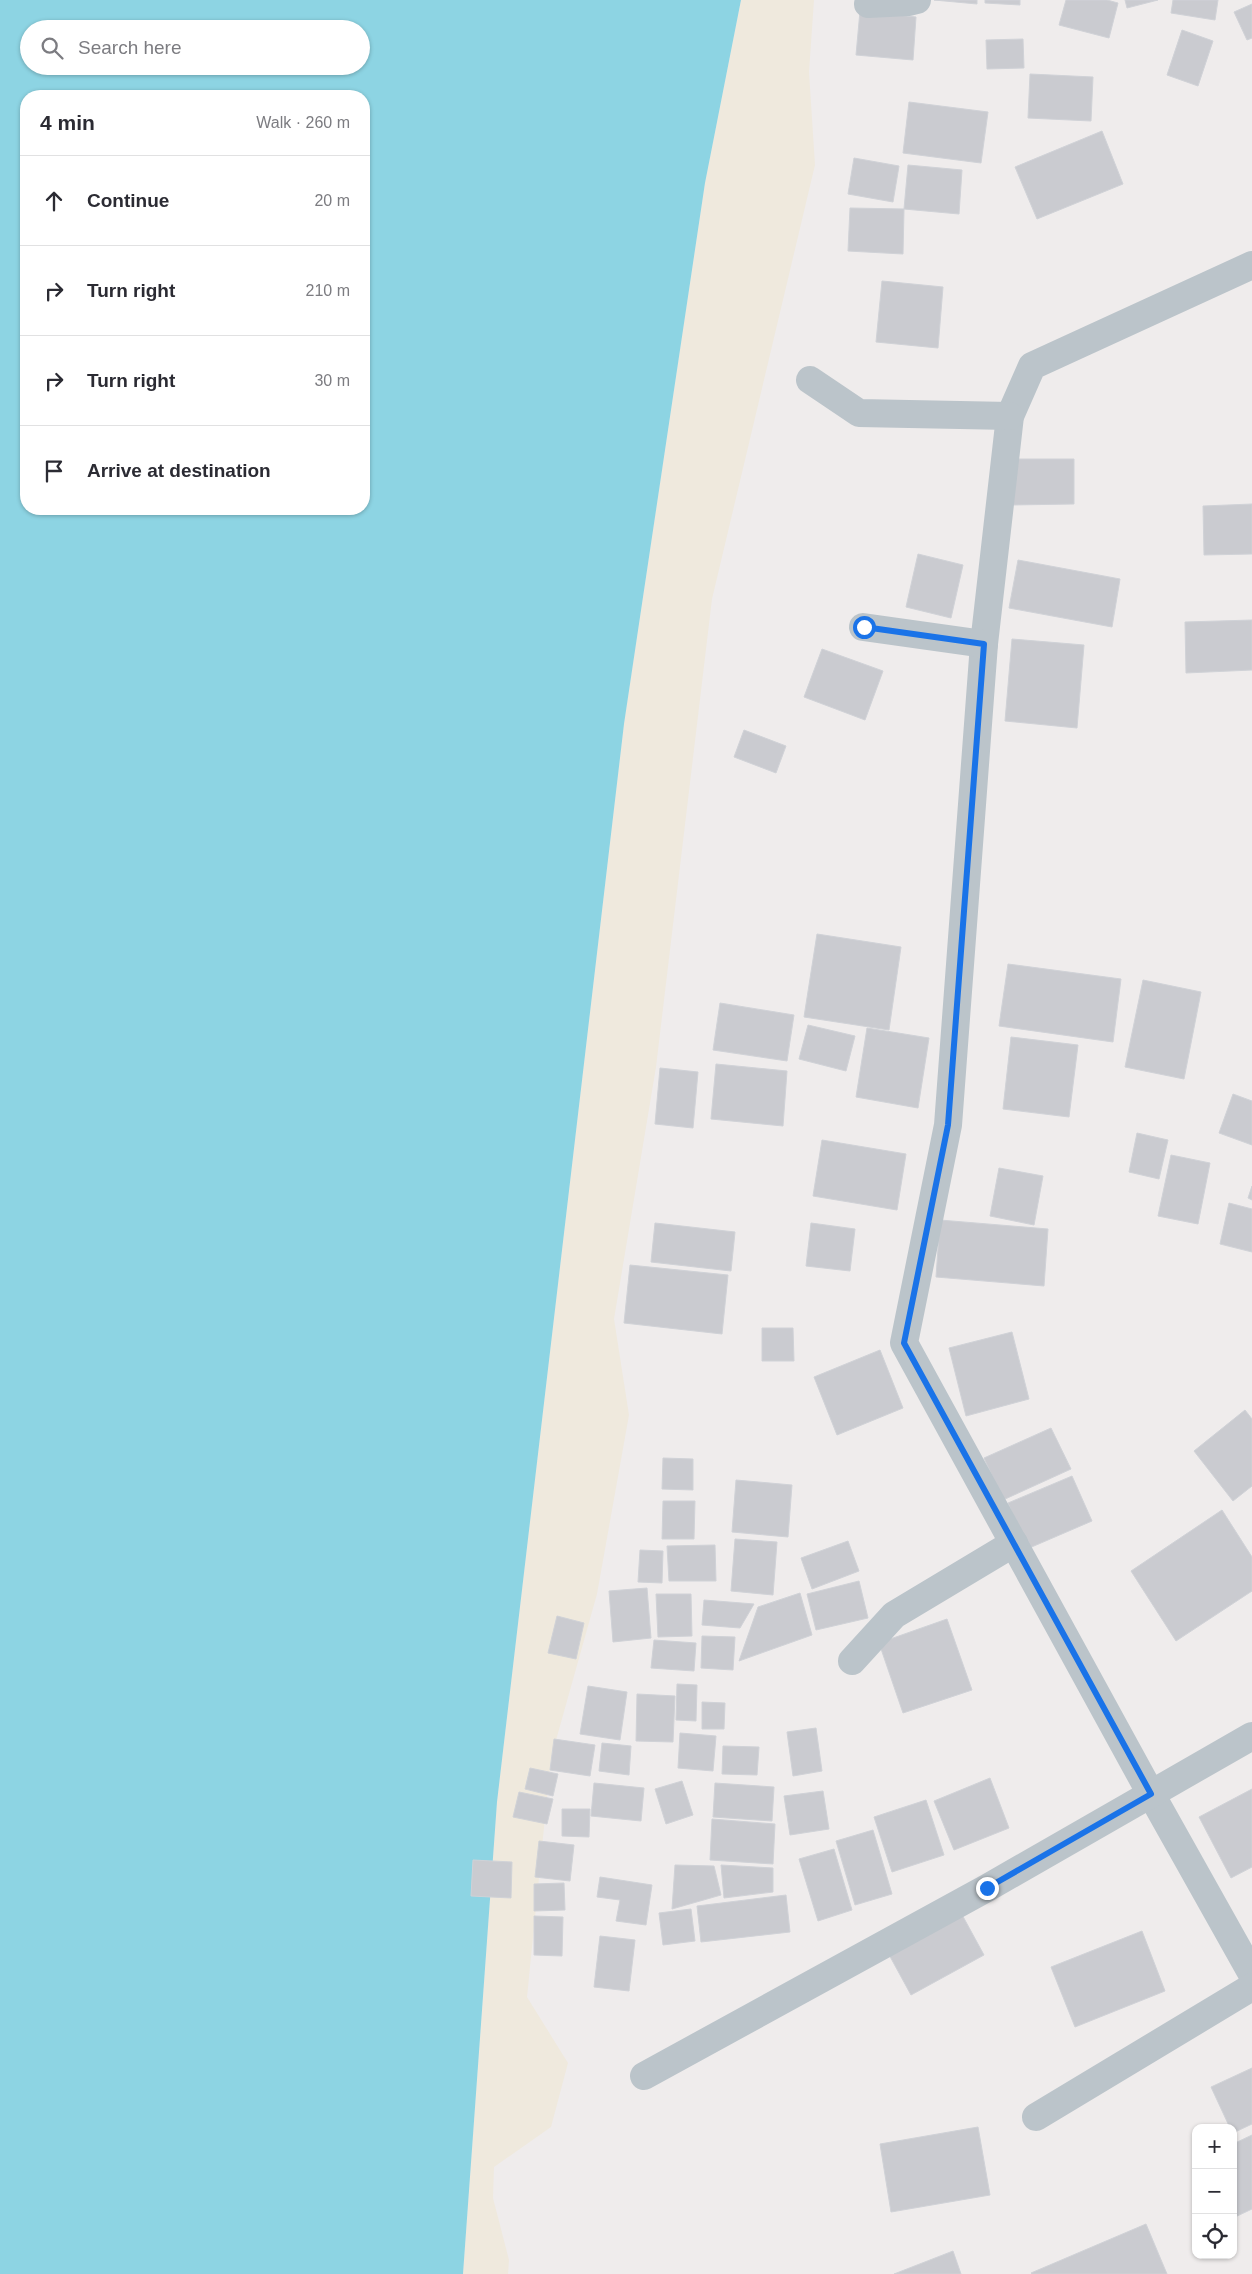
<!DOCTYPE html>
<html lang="en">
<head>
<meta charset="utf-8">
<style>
  body { margin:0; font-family:Helvetica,sans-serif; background:#f7f7f7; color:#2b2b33 }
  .controls { position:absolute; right:15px; bottom:15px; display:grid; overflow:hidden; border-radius:10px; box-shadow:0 1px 4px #0004 }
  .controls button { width:45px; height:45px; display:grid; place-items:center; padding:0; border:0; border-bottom:1px solid #e1e1e2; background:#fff; color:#2b2b33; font:25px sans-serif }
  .stop { position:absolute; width:15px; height:15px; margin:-11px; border:4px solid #1a73e8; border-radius:50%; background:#fff }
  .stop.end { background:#1a73e8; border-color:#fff; box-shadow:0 1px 5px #0008 }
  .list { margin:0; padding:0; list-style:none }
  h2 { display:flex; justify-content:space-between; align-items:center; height:65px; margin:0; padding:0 20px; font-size:21px }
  h2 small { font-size:16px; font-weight:400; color:#7c7c81 }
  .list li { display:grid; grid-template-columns:32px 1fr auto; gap:15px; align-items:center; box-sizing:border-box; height:90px; padding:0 20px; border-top:1px solid #e1e1e2 }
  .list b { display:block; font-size:19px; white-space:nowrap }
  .list em { font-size:16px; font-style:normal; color:#7c7c81 }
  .icon { flex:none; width:28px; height:28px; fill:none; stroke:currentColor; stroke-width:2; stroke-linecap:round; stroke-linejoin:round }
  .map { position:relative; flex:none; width:1252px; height:2274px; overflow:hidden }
  .search { position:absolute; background:#fff; box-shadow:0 1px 4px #0004; left:20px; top:20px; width:350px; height:55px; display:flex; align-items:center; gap:12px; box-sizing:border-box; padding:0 18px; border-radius:28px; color:#7c7c81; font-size:19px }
  .panel { position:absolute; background:#fff; box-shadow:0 1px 4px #0004; left:20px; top:90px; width:350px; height:425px; border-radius:20px }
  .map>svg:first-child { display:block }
  .sand { fill:#efe9dd }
  .water { fill:#8dd4e3; fill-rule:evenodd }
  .building { fill:#cacbd0; stroke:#d0d2d7 }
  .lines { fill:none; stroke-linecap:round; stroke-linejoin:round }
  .minor { stroke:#bbc4ca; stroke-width:28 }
  .route { stroke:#1a73e8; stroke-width:6 }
</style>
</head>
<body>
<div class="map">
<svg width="1252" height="2274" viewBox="0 0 1252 2274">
  <rect width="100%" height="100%" fill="#efecec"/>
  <polygon class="sand" points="741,0 814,0 809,72 815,165 712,599 656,1067 614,1319 629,1415 597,1594 551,1758 527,1997 568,2063 551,2127 494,2167 493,2198 509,2260 508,2274 463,2274 497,1802 624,724 705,183"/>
  <path class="water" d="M0,0H741L705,183L624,724L497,1802L463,2274H0ZM29,29H361V66H29ZM26,96H364V509H26Z"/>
  <g class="building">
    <polygon points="934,0 977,0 977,4"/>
    <polygon points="985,0 1020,0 1020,5 985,3"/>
    <polygon points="1066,0 1107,0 1118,3 1109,38 1059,25"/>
    <polygon points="1125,0 1158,0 1127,8"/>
    <polygon points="1173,0 1218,0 1215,20 1171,13"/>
    <polygon points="1252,4 1252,38 1247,40 1234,12"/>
    <polygon points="860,11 916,17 913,60 856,55"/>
    <polygon points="1182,30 1213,41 1198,86 1167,75"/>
    <polygon points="1023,39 1024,68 987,69 986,40"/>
    <polygon points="1030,74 1093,77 1091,121 1028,118"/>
    <polygon points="909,102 988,112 981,163 903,153"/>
    <polygon points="1102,131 1123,184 1037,219 1015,167"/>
    <polygon points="854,158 899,166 893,202 848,194"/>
    <polygon points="908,165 962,170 959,214 904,209"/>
    <polygon points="850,208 904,209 903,254 848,251"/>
    <polygon points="882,281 943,287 938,348 876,342"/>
    <polygon points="1011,459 1074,459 1074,504 1012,505"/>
    <polygon points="1252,504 1252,554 1204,555 1203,506"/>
    <polygon points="918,554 963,565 951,618 906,607"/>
    <polygon points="1018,560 1120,579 1112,627 1009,608"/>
    <polygon points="1252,620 1252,670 1186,673 1185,622"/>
    <polygon points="1012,639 1084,645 1077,728 1005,721"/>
    <polygon points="822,649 883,671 865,720 804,697"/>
    <polygon points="744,730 786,746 776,773 734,757"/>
    <polygon points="817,934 901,947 889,1030 804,1017"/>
    <polygon points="1008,964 1121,979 1113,1042 999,1026"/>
    <polygon points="1143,980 1201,992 1184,1079 1125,1067"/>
    <polygon points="720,1003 794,1015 787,1061 713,1050"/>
    <polygon points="808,1025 855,1036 846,1071 799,1059"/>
    <polygon points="867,1028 929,1038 918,1108 856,1097"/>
    <polygon points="1011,1037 1078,1045 1069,1117 1003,1109"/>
    <polygon points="716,1064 787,1071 783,1126 711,1119"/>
    <polygon points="660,1068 698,1072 693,1128 655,1124"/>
    <polygon points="1233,1094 1252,1101 1252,1145 1219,1133"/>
    <polygon points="1137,1133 1168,1140 1159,1179 1129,1172"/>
    <polygon points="822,1140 906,1154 897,1210 813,1196"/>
    <polygon points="1171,1155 1210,1163 1198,1224 1158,1216"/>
    <polygon points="999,1168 1043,1176 1034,1225 990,1216"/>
    <polygon points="1252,1186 1252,1200 1248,1198"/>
    <polygon points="1229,1203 1252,1209 1252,1252 1220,1244"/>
    <polygon points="940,1220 1048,1229 1044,1286 936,1277"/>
    <polygon points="655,1223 735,1232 731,1271 651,1262"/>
    <polygon points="811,1223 855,1229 850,1271 806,1266"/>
    <polygon points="630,1265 728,1275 722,1334 624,1323"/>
    <polygon points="762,1328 793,1328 794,1361 762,1361"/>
    <polygon points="1012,1332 1029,1399 966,1416 949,1348"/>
    <polygon points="880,1350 903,1408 837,1435 814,1377"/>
    <polygon points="1245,1410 1252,1419 1252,1486 1233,1501 1194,1451"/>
    <polygon points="1051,1428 1071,1469 1003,1500 984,1458"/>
    <polygon points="663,1458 693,1459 693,1490 662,1489"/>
    <polygon points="1072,1476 1092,1521 1027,1549 1008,1503"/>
    <polygon points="736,1480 792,1485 788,1537 732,1532"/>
    <polygon points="663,1501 695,1501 694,1539 662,1539"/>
    <polygon points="1222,1510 1252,1557 1252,1591 1176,1641 1131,1571"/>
    <polygon points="735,1539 777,1542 773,1595 731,1591"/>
    <polygon points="848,1541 859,1571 812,1589 801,1558"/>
    <polygon points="715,1545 716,1581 669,1581 667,1546"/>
    <polygon points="640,1550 663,1551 662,1583 638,1582"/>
    <polygon points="859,1581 868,1618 816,1630 807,1594"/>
    <polygon points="647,1588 651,1638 613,1642 609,1591"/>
    <polygon points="800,1593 812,1635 739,1661 758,1607"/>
    <polygon points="656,1594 691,1594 692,1636 658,1637"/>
    <polygon points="704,1600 754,1604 740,1628 702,1625"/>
    <polygon points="557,1616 584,1623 576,1659 548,1653"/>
    <polygon points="947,1619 972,1690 903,1713 879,1643"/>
    <polygon points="702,1636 735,1637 733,1670 701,1668"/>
    <polygon points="654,1640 696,1643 694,1671 651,1668"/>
    <polygon points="677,1684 697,1685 696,1721 676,1720"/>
    <polygon points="588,1686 627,1692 620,1740 580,1734"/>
    <polygon points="637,1694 675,1696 673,1742 636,1741"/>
    <polygon points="702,1702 725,1703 724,1729 702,1729"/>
    <polygon points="816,1728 822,1771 793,1776 787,1732"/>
    <polygon points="680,1733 716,1736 713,1771 678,1768"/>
    <polygon points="554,1739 595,1745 590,1776 550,1770"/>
    <polygon points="602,1743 631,1746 629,1775 599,1771"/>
    <polygon points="723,1746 759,1747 757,1775 722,1774"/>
    <polygon points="530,1768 558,1774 553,1796 525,1789"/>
    <polygon points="990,1778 1009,1828 954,1850 934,1801"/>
    <polygon points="682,1781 693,1815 666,1824 655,1789"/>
    <polygon points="594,1783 644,1788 641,1821 591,1816"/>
    <polygon points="715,1783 774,1787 772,1821 713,1817"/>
    <polygon points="1252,1789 1252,1867 1231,1878 1199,1817"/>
    <polygon points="823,1791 829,1829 790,1835 784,1796"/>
    <polygon points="519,1792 553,1799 547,1824 513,1817"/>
    <polygon points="926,1800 944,1855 892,1872 874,1817"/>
    <polygon points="562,1809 590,1809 589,1837 562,1836"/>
    <polygon points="712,1819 775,1824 773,1864 710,1860"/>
    <polygon points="873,1830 892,1894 855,1905 836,1841"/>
    <polygon points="539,1841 574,1845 570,1881 535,1877"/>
    <polygon points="834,1849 852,1910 818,1921 799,1859"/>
    <polygon points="473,1860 512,1862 511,1898 471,1896"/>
    <polygon points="675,1865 714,1866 721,1895 672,1909"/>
    <polygon points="721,1865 773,1868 773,1892 724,1898"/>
    <polygon points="600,1877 652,1885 646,1925 616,1921 620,1900 597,1897"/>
    <polygon points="564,1883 565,1910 534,1911 534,1884"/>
    <polygon points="786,1895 790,1932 701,1942 697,1906"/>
    <polygon points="691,1909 695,1941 663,1945 659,1913"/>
    <polygon points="960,1911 984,1955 911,1995 887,1951"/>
    <polygon points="534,1916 563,1917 562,1956 534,1955"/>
    <polygon points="1142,1931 1165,1991 1075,2027 1051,1967"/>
    <polygon points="600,1936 635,1940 629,1991 594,1987"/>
    <polygon points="1252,2068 1252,2124 1233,2133 1233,2128 1230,2128 1211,2087"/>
    <polygon points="978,2127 990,2195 891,2212 880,2144"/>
    <polygon points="1252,2135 1252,2209 1233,2218 1233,2144"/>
    <polygon points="1146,2224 1167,2274 1032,2274 1031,2273"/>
    <polygon points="953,2251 961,2274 894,2274"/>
  </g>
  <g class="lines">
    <g class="minor">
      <polyline points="868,4 909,2 917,0"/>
      <polyline points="1252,265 1032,366 1010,416 984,644 948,1125 904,1343 1151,1794 1252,1974"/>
      <polyline points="810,380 859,413 1010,416"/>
      <polyline points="863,627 984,644"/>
      <polyline points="852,1661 894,1615 1014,1543"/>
      <polyline points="644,2076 987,1888 1252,1736"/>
      <polyline points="1036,2117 1252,1987"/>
    </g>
  </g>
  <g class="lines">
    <polyline class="route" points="864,627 984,644 948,1125 904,1343 1151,1794 987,1888"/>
  </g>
</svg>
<div class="controls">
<button>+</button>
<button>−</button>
<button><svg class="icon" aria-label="locate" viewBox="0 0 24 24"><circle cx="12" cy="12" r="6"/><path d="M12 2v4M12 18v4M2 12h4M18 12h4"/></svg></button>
</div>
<div class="stop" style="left:864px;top:627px"></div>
<div class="stop end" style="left:987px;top:1888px"></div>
<div class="search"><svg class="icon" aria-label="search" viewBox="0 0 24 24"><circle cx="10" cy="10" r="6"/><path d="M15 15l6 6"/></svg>Search here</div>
<section class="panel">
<h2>4 min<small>Walk · 260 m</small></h2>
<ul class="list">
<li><svg class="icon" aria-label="ahead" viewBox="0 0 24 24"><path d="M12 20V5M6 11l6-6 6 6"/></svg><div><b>Continue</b></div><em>20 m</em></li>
<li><svg class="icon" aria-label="right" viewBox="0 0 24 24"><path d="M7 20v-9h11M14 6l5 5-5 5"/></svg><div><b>Turn right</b></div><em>210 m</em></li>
<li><svg class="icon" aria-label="right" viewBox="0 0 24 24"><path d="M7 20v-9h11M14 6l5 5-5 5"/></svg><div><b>Turn right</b></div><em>30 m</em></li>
<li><svg class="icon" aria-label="arrive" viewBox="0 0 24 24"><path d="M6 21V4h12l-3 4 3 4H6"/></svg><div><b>Arrive at destination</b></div></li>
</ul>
</section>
</div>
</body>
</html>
